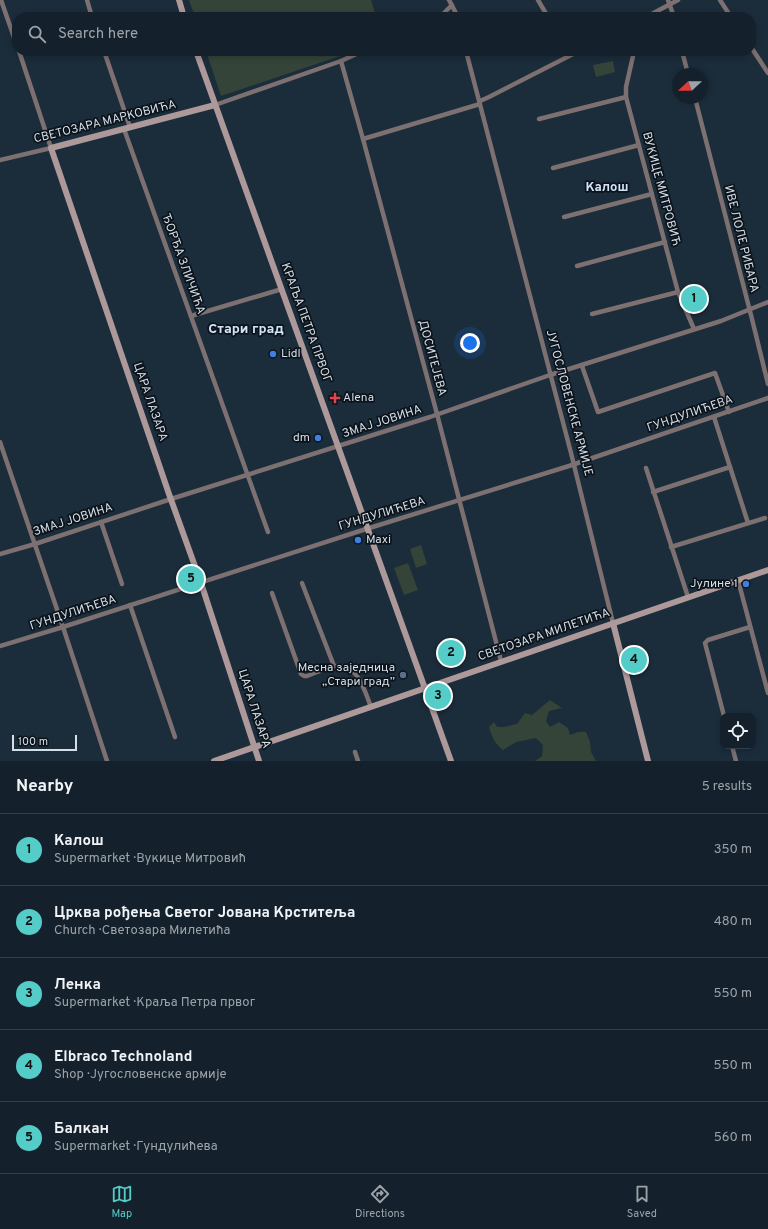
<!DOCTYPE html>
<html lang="en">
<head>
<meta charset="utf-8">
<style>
  body { margin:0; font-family:Overpass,sans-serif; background:#1d2934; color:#f1f3f6 }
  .controls { position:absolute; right:12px; bottom:12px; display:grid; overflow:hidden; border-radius:8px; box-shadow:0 2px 6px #0003 }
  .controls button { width:36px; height:36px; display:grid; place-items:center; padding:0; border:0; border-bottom:1px solid #333e48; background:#14212c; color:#f1f3f6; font:20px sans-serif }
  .compass { position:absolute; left:672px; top:68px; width:36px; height:36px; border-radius:50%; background:#14212c; box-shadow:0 2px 6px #0003; rotate:248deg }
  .scale { position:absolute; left:12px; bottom:10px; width:65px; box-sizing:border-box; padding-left:4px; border:2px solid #d3dee8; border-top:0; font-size:11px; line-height:14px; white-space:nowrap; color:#d3dee8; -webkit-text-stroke:3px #0c131a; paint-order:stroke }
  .you { position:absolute; left:470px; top:343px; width:14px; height:14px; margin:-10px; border:3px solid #fff; border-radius:50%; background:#1a73e8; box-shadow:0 0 0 6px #1a73e833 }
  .badge { display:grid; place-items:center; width:26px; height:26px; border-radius:50%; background:#54cdc8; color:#111; font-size:13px; font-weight:700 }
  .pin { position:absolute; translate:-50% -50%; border:2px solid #fff; box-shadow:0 1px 4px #0006 }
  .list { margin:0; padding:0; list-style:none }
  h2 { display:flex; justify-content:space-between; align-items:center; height:52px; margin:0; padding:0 16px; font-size:17px }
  h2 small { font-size:13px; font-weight:400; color:#9da3a9 }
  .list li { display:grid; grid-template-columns:26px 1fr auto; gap:12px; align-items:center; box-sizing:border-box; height:72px; padding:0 16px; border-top:1px solid #333e48 }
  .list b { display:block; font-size:15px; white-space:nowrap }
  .list p { margin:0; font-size:13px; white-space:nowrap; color:#9da3a9 }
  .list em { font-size:13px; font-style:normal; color:#9da3a9 }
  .icon { flex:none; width:22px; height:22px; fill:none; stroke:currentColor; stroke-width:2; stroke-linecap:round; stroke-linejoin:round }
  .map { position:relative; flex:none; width:768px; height:761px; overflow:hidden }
  .search { position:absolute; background:#14212c; box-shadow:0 2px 6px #0003; left:12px; right:12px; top:12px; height:44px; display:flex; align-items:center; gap:10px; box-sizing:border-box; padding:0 14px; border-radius:16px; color:#9da3a9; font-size:15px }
  .sheet { height:412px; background:#14212c }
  nav { display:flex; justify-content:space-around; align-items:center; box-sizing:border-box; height:56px; border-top:1px solid #333e48; background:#14212c; font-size:11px; color:#9da3a9 }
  nav a { display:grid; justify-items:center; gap:2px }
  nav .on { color:#54cdc8 }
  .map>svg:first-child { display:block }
  .green { fill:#354438 }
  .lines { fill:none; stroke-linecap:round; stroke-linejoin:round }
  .street { stroke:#7d7071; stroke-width:4.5 }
  .secondary { stroke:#ad989a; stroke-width:6 }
  .shop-dot { fill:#3f7fe0; stroke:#0c131a; stroke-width:1.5 }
  .health-dot { fill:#e0444e; stroke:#0c131a; stroke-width:1.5 }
  .service-dot { fill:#5c6f8a; stroke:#0c131a; stroke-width:1.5 }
  .labels { text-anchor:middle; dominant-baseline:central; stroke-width:3.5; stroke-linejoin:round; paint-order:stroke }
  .street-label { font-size:12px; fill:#d3dee8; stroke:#0c131a }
  .poi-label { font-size:12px; fill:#d3dee8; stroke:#0c131a; text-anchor:start }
  .neighbourhood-label { font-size:13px; font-weight:bold; fill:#d0e5fa; stroke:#0c131a }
  .quarter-label { font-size:14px; font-weight:bold; fill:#d0e5fa; stroke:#0c131a }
</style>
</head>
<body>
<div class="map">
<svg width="768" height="761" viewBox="0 0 768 761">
  <rect width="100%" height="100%" fill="#1b2c3b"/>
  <g class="green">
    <polygon points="189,0 371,0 376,17 195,17"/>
    <polygon points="206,51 351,51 343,55 221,96"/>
    <polygon points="613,61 615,72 596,77 593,65"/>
    <polygon points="421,545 427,564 416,568 410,549"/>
    <polygon points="408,563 418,590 404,595 394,568"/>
    <path d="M550,700L562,708L549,711L546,721L550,727L559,722L568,728L570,735L578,732H586L590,742L591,752L596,761H535L542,756L543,745L536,738L516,742L503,750C494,743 492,737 489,727L494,722L497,727H504L517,724L525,713L532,715Z"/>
  </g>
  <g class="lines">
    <g class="street">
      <polyline points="1,0 17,46"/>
      <polyline points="87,0 92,17"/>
      <polyline points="449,0 458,17"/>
      <polyline points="538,0 548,17"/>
      <polyline points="668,0 674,17"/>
      <polyline points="720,0 731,17"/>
      <polyline points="438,17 442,15 452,5"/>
      <polyline points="646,17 678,0"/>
      <polyline points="751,47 768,73"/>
      <polyline points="104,51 130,127"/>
      <polyline points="466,51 571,453 613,623"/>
      <polyline points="632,51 633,56 626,87 626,97 678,292 694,329"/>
      <polyline points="682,51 688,74"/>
      <polyline points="341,61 363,139 437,414 501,661"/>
      <polyline points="695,98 752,319 768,384"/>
      <polyline points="480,101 489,97 579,51"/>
      <polyline points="215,105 341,61 363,51"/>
      <polyline points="539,119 626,97"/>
      <polyline points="124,129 268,532"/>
      <polyline points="363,139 480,104"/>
      <polyline points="0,160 51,148 19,51"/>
      <polyline points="553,168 639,145"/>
      <polyline points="564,217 652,194"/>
      <polyline points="577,266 665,242"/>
      <polyline points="592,314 678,292"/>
      <polyline points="191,316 282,289"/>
      <polyline points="582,366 598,412 715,373 729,412"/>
      <polyline points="714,417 748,523"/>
      <polyline points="0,442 63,627 107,761"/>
      <polyline points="646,468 688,597"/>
      <polyline points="653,492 730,467"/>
      <polyline points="101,522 122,584"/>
      <polyline points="671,547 765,518"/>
      <polyline points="0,554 35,544 171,499 430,417 550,375 721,321 768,302"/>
      <polyline points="738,580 768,693"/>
      <polyline points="302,583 334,666"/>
      <path d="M272,593L301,674L304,676H307C315,673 323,669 331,667C357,660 364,689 371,707"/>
      <polyline points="130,605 175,737"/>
      <polyline points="0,646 63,627 363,530 569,466 768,398"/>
      <polyline points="724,716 705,643 708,640 750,627"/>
      <polyline points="732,746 736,761"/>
      <polyline points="355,752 358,761"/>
    </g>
    <g class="secondary">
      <polyline points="179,0 184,17"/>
      <polyline points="196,51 451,761"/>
      <polyline points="215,105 51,148 169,494 201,583 259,761"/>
      <polyline points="613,623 648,761"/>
      <polyline points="214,761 768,570"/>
    </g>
  </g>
  <g class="shop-dot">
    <circle cx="273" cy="354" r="4"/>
    <circle cx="318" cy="438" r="4"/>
    <circle cx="358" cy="540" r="4"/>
    <circle cx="746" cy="584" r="4"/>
  </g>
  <path class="health-dot" d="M333 392h4v4h4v4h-4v4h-4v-4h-4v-4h4z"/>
  <circle class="service-dot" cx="403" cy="675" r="4"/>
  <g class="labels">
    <g class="street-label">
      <text transform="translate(105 122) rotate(-14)">СВЕТОЗАРА МАРКОВИЋА</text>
      <text transform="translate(661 189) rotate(75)">ВУКИЦЕ МИТРОВИЋ</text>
      <text transform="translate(741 239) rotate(76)">ИВЕ ЛОЛЕ РИБАРА</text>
      <text transform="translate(183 264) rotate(70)">ЂОРЂА ЗЛИЧИЋА</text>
      <text transform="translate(306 323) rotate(70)">КРАЉА ПЕТРА ПРВОГ</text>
      <text transform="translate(432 358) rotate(75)">ДОСИТЕЈЕВА</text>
      <text transform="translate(150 402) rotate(71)">ЦАРА ЛАЗАРА</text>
      <text transform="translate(569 403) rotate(75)">ЈУГОСЛОВЕНСКЕ АРМИЈЕ</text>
      <text transform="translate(690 414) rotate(-19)">ГУНДУЛИЋЕВА</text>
      <text transform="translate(382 422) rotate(-18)">ЗМАЈ ЈОВИНА</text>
      <text transform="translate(382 514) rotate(-17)">ГУНДУЛИЋЕВА</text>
      <text transform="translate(73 520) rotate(-18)">ЗМАЈ ЈОВИНА</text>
      <text transform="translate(73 613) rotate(-18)">ГУНДУЛИЋЕВА</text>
      <text transform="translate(544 635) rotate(-19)">СВЕТОЗАРА МИЛЕТИЋА</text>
      <text transform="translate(254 709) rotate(72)">ЦАРА ЛАЗАРА</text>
    </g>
    <g class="poi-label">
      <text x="281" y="354">Lidl</text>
      <text x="343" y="398">Alena</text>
      <text x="310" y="438" text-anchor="end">dm</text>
      <text x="366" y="540">Maxi</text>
      <text x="738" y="584" text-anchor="end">Јулине 1</text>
      <text x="395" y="668" text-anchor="end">Месна заједница<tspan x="395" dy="14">„Стари град”</tspan></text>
    </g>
    <g class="neighbourhood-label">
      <text x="607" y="188">Калош</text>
    </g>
    <g class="quarter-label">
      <text x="246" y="329">Стари град</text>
    </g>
  </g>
</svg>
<div class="controls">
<button><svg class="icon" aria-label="locate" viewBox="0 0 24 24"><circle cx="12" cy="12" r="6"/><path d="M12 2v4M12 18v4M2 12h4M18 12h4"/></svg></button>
</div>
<svg class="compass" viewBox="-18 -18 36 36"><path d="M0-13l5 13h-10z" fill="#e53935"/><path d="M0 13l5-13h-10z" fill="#9da3a9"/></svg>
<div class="scale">100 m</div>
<div class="you"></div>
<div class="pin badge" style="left:694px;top:299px">1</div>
<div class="pin badge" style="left:451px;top:653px">2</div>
<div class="pin badge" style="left:438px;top:696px">3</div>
<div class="pin badge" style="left:634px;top:660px">4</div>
<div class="pin badge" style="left:191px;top:579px">5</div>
<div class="search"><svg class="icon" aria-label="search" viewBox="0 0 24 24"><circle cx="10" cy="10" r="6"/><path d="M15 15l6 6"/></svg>Search here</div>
</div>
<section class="sheet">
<h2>Nearby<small>5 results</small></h2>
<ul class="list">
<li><span class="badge">1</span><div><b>Калош</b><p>Supermarket · Вукице Митровић</p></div><em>350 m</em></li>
<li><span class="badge">2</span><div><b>Црква рођења Светог Јована Крститеља</b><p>Church · Светозара Милетића</p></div><em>480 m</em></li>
<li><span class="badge">3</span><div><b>Ленка</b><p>Supermarket · Краља Петра првог</p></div><em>550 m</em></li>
<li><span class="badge">4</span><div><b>Elbraco Technoland</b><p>Shop · Југословенске армије</p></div><em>550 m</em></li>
<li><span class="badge">5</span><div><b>Балкан</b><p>Supermarket · Гундулићева</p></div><em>560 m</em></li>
</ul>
</section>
<nav>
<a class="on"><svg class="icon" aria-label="map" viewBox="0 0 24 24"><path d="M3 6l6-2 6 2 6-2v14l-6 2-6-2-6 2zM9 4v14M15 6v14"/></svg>Map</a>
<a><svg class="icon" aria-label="directions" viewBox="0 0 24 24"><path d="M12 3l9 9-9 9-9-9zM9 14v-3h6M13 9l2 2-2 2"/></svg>Directions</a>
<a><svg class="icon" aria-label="saved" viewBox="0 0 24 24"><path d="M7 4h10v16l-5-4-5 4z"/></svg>Saved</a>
</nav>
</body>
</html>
